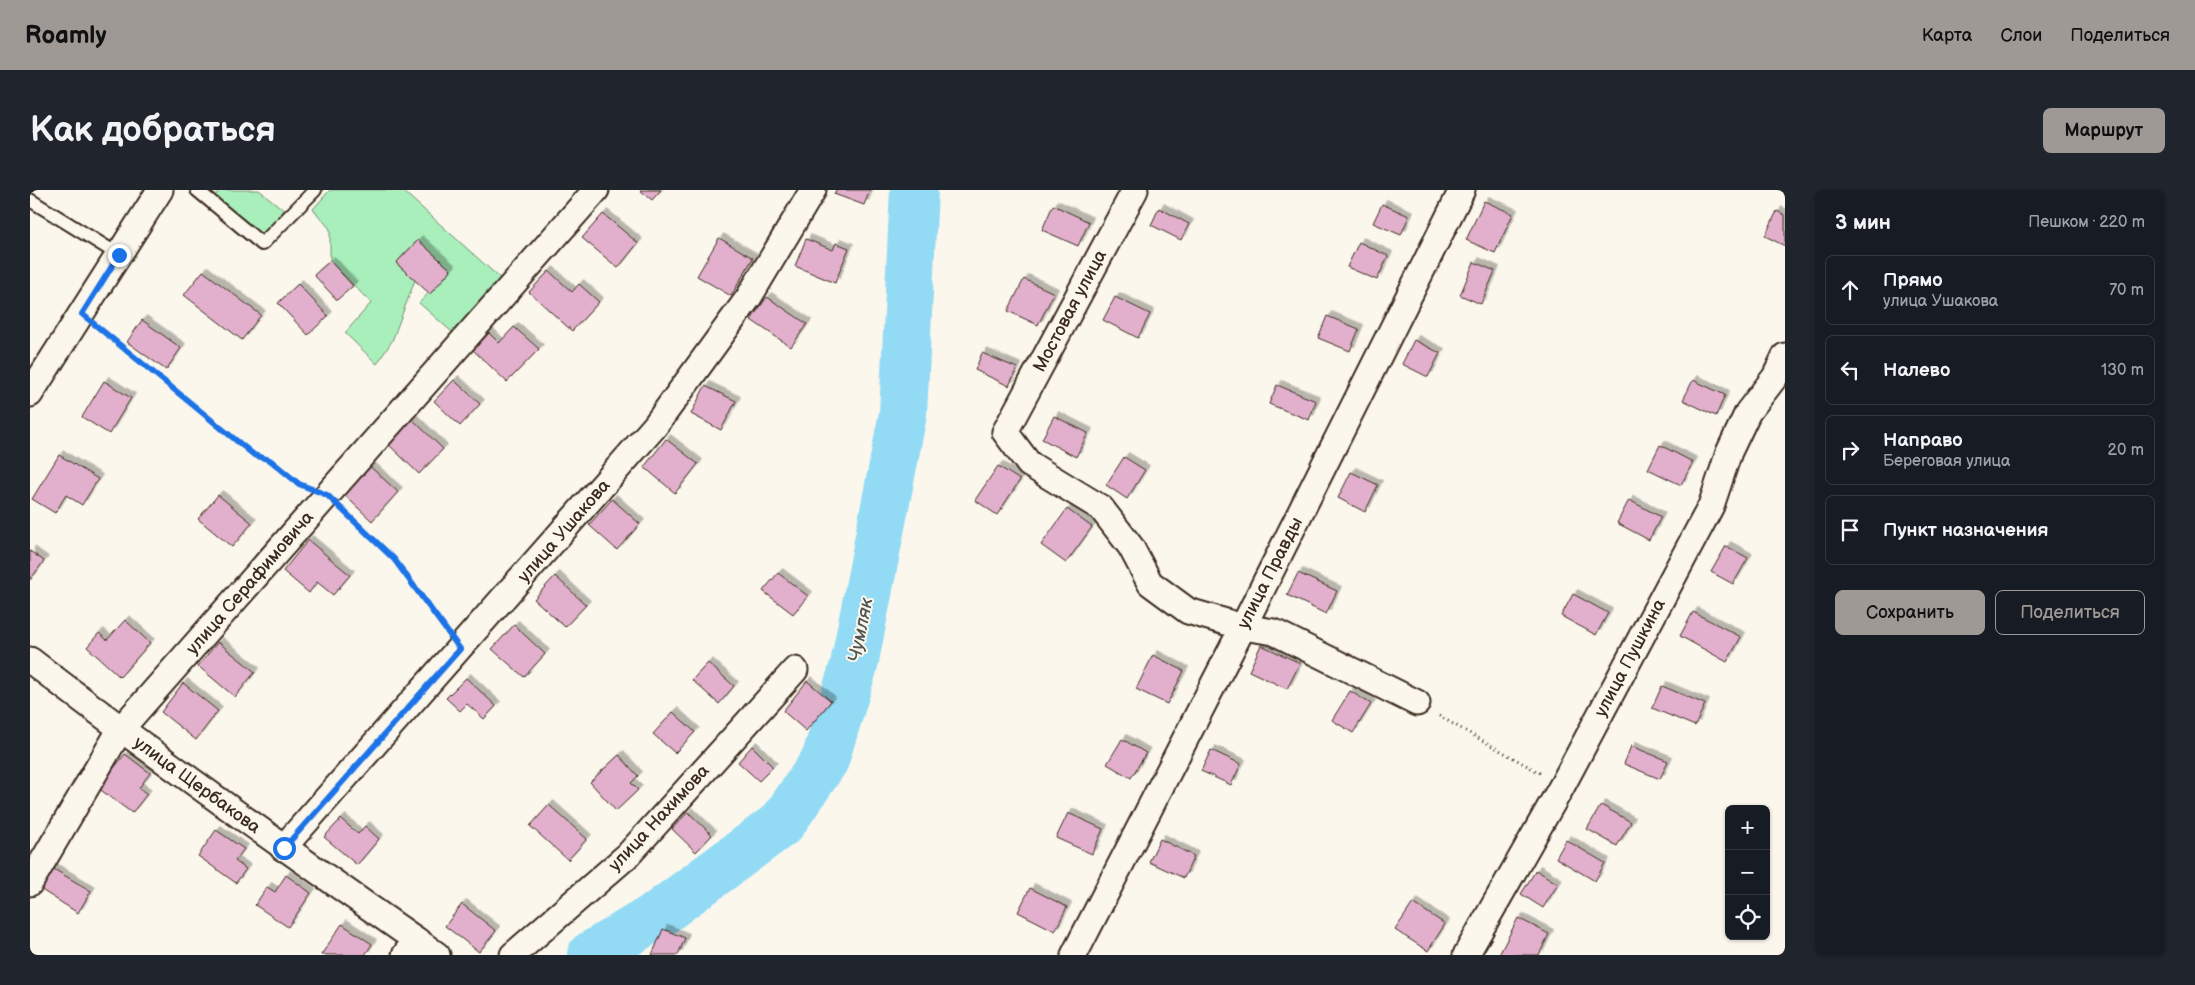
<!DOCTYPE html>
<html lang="ru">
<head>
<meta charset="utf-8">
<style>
  body { margin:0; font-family:"Balsamiq Sans",sans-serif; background:#20242c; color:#f1f3f6 }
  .controls { position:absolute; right:15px; bottom:15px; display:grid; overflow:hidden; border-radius:8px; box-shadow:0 1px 4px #0004 }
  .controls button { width:45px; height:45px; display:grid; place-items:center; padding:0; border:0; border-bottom:1px solid #363941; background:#171b24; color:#f1f3f6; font:25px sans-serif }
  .stop { position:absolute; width:15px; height:15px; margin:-11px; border:4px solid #1a73e8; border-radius:50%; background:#fff }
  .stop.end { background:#1a73e8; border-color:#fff; box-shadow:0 1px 5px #0008 }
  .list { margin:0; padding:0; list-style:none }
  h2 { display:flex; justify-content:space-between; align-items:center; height:65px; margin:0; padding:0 20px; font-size:21px }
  h2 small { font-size:16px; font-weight:400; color:#9ea1a6 }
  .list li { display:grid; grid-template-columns:32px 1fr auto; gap:15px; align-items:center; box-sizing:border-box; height:70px; margin:0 10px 10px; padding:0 10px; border:1px solid #363941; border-radius:8px }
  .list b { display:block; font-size:19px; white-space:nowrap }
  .list p { margin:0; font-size:16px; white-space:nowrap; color:#9ea1a6 }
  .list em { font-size:16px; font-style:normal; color:#9ea1a6 }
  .actions { display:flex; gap:10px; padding:15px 20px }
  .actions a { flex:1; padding:11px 0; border:1px solid #9f9995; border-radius:8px; text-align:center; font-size:18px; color:#9f9995 }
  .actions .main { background:#9f9995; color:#111 }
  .icon { flex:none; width:28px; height:28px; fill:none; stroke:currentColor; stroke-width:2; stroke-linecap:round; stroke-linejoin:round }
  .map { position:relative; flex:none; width:1755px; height:765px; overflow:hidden; border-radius:8px }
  header { display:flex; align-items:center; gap:30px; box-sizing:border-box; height:70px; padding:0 25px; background:#9f9995; color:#111 }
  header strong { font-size:24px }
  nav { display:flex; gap:28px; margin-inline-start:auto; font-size:18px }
  .intro { display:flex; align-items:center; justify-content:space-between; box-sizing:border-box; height:120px; padding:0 30px }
  h1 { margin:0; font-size:35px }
  .button { padding:12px 22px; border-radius:8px; background:#9f9995; color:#111; font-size:18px; font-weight:700 }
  main { display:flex; gap:30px; padding:0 30px }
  aside { flex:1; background:#171b24; border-radius:8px; box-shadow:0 1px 4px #0004 }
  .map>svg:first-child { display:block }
  .green { fill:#a9efbc; stroke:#728c6d }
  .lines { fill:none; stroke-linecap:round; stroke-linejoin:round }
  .river { stroke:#93dbf5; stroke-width:48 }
  .building { fill:#e2b0cd; stroke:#3b2a1e; filter:url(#shadow) }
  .lane-casing { stroke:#3b2a1e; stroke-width:16 }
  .street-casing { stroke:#3b2a1e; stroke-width:29 }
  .path { stroke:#3b2a1e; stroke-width:3; stroke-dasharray:1 4; stroke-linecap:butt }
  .lane { stroke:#fbf7ec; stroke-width:12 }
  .street { stroke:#fbf7ec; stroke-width:25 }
  .route { stroke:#1a73e8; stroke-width:6 }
  .labels { text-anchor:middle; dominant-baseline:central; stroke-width:4; stroke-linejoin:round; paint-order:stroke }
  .street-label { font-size:18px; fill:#3b2a1e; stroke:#fbf7ec }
  .water-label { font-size:19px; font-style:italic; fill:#515654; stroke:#fbf7ec }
</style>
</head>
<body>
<header>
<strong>Roamly</strong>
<nav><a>Карта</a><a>Слои</a><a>Поделиться</a></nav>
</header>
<div class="intro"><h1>Как добраться</h1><a class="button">Маршрут</a></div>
<main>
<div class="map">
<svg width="1755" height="765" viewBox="0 0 1755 765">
  <defs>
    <filter id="shadow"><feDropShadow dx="4.5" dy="-4.5" stdDeviation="0" flood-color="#0004"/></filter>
  </defs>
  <rect width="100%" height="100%" fill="#fbf7ec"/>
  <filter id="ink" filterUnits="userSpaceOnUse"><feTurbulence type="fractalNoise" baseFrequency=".02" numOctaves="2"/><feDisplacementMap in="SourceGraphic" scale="10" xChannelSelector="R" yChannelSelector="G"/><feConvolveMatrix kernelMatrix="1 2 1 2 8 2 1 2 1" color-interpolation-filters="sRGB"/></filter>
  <g filter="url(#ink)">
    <g class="green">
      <polygon points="190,0 229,0 254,20 232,47 183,8"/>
      <polygon points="300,0 372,0 471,89 422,142 389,113 421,80 388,50 366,73 385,90 362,151 347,174 315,143 341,113 300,71 300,39 283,19"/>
    </g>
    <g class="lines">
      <polyline class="river" points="561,765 629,724 752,633 795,570 824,475 873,224 884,0"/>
    </g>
    <g class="building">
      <polygon points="610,0 631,0 622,10"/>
      <polygon points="806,0 840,0 834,15 804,4"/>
      <polygon points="1454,11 1483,24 1465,63 1436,50"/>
      <polygon points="1352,14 1379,26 1371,45 1343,33"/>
      <polygon points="1023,15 1059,32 1048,56 1012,40"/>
      <polygon points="1129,18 1159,34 1151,50 1121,35"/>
      <polygon points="1747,21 1755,25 1755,56 1735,46"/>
      <polygon points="573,24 608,53 588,78 552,48"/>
      <polygon points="689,48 723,68 701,106 667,86"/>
      <polygon points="776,49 803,60 806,53 819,58 805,93 765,76"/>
      <polygon points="388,50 421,80 400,104 366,73"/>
      <polygon points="1329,52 1358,66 1347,90 1317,77"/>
      <polygon points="300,71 323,96 307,110 284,85"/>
      <polygon points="1444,72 1465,81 1451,114 1430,105"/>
      <polygon points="173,81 231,125 212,150 154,105"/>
      <polygon points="519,81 542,102 549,94 569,112 542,141 499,102"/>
      <polygon points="994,89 1024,103 1008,135 978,121"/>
      <polygon points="268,94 298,126 278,145 248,113"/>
      <polygon points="737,107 777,134 761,157 721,130"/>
      <polygon points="1085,107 1120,124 1108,148 1073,130"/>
      <polygon points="1297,126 1329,139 1320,161 1288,148"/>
      <polygon points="112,130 151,158 136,180 97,152"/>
      <polygon points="484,137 509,159 477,192 443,160 459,143 469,153"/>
      <polygon points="1384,150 1410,163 1398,187 1372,174"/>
      <polygon points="952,163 987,178 979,196 945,180"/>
      <polygon points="424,190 450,214 430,236 404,211"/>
      <polygon points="1663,190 1695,205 1686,226 1653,210"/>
      <polygon points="74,191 101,208 79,244 52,227"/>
      <polygon points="1247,195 1286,211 1279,230 1239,214"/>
      <polygon points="675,196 706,211 691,240 661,224"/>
      <polygon points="1024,226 1058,243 1046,267 1012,249"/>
      <polygon points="380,227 413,259 389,284 356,252"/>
      <polygon points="636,249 668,274 645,303 614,277"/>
      <polygon points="1630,255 1663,272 1651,295 1618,279"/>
      <polygon points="29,265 68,289 52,315 36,305 25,323 2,309"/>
      <polygon points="1094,267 1115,280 1097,309 1076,295"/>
      <polygon points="335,272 368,302 342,331 309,300"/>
      <polygon points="968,276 990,290 967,325 945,310"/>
      <polygon points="1321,282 1348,295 1335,322 1308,308"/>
      <polygon points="188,305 222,333 202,357 168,329"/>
      <polygon points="582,309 610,334 587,360 559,335"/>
      <polygon points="1599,310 1631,327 1619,350 1587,333"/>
      <polygon points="1037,319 1062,337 1036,373 1011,355"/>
      <polygon points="278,350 320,385 303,405 287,392 279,403 253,381"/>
      <polygon points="1696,356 1718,368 1703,394 1681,382"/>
      <polygon points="0,361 14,371 0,390"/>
      <polygon points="748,383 778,406 763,424 733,401"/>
      <polygon points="1268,383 1307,401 1296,424 1257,405"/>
      <polygon points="525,386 556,415 535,437 504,409"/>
      <polygon points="1543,404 1578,423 1566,445 1531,426"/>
      <polygon points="1663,422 1711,447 1697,472 1650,446"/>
      <polygon points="95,430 120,453 90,487 57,457 69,443 77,450"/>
      <polygon points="484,435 515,464 494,487 462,459"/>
      <polygon points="188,452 225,482 205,507 168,476"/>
      <polygon points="1231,455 1270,473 1257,499 1219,481"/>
      <polygon points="1123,465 1154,481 1137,514 1106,499"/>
      <polygon points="678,473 704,496 689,514 662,490"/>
      <polygon points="436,488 466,516 454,529 437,514 430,521 416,508"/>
      <polygon points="777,491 801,511 776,541 753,521"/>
      <polygon points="153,493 188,521 166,550 131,522"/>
      <polygon points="1632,496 1675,514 1665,536 1622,518"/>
      <polygon points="1320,501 1341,514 1323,543 1302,530"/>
      <polygon points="643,522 665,542 645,563 623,544"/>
      <polygon points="1092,549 1116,563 1101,588 1077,574"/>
      <polygon points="722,556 743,577 729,591 708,572"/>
      <polygon points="1601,556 1638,571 1630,589 1594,574"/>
      <polygon points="1181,560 1211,574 1201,595 1171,581"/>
      <polygon points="95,564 120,583 109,598 117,604 102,623 68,598"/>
      <polygon points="589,565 608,586 601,593 608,600 586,621 560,592"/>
      <polygon points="519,615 557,649 538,670 500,636"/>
      <polygon points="1571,615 1601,632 1587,656 1557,639"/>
      <polygon points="658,622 682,645 666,662 642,639"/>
      <polygon points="1038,623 1073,639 1062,664 1026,648"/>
      <polygon points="311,629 328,644 335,636 349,649 327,675 294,647"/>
      <polygon points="186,640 214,659 205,671 216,679 206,693 168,666"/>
      <polygon points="1130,649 1164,666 1154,688 1119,672"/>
      <polygon points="1536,650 1575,673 1565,691 1526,668"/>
      <polygon points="22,678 61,701 48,723 10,699"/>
      <polygon points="1506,680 1528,694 1513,718 1491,704"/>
      <polygon points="256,685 281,703 258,737 225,715 237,697 245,702"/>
      <polygon points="1000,698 1037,717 1025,741 988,722"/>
      <polygon points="1383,713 1415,734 1398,761 1365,740"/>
      <polygon points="432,714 466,741 449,762 415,736"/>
      <polygon points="1488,728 1519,744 1509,765 1469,765"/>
      <polygon points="312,734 342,754 335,765 291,765"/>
      <polygon points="633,739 655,748 648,765 622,765"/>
    </g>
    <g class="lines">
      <g class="lane-casing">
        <g id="lane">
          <polyline points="167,0 232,54 285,0"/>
          <polyline points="0,10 89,65"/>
        </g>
      </g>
      <g class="street-casing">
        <g id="street">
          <polyline points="1105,0 975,242 999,274 1071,318 1101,357 1120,393 1158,421 1213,437 1244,442 1387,513"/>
          <polyline points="0,204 130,0"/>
          <path d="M0,470C126,567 255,659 386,750"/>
          <polyline points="253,658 625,236 719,107 783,0"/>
          <polyline points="0,693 90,540 566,0"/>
          <polyline points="375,765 386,750 407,765"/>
          <polyline points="483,765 598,665 765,480"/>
          <polyline points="1044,765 1213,437 1432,0"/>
          <polyline points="1436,765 1532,596 1681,316 1699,262 1718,222 1745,187 1755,166"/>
        </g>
      </g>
      <g class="path">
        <polyline points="71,140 224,265 239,270 272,296"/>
        <polyline points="315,322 364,369 414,438"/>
        <polyline points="1409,526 1510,583"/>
      </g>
      <use href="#lane" class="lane"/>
      <use href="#street" class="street"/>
    </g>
  </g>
  <g class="lines" filter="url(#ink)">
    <polyline class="route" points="89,65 52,124 224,265 240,270 269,294 297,305 364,369 430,459 254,658"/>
  </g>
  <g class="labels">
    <g class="street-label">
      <text transform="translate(1040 121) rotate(-62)">Мостовая улица</text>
      <text transform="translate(534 341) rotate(-49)">улица Ушакова</text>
      <text transform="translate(1240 383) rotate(-63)">улица Правды</text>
      <text transform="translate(220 393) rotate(-49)">улица Серафимовича</text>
      <text transform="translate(1600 468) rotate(-62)">улица Пушкина</text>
      <text transform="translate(167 595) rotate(36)">улица Щербакова</text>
      <text transform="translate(629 628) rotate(-47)">улица Нахимова</text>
    </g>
    <g class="water-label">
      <text transform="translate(831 440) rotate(-79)">Чумляк</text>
    </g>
  </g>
</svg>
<div class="controls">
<button>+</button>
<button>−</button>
<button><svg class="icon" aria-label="locate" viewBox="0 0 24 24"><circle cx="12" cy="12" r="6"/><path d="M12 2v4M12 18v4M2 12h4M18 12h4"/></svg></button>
</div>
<div class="stop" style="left:254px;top:658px"></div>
<div class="stop end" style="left:89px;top:65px"></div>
</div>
<aside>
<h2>3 мин<small>Пешком · 220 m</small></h2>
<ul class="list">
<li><svg class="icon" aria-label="ahead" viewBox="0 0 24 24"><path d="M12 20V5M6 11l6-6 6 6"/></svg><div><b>Прямо</b><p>улица Ушакова</p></div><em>70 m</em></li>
<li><svg class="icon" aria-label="left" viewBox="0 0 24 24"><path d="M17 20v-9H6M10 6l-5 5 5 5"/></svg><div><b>Налево</b></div><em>130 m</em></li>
<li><svg class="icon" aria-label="right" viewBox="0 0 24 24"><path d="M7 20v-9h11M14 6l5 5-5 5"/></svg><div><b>Направо</b><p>Береговая улица</p></div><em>20 m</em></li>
<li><svg class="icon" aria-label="arrive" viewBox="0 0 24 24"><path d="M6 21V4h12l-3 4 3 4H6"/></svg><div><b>Пункт назначения</b></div></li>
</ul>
<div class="actions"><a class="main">Сохранить</a><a>Поделиться</a></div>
</aside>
</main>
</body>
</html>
